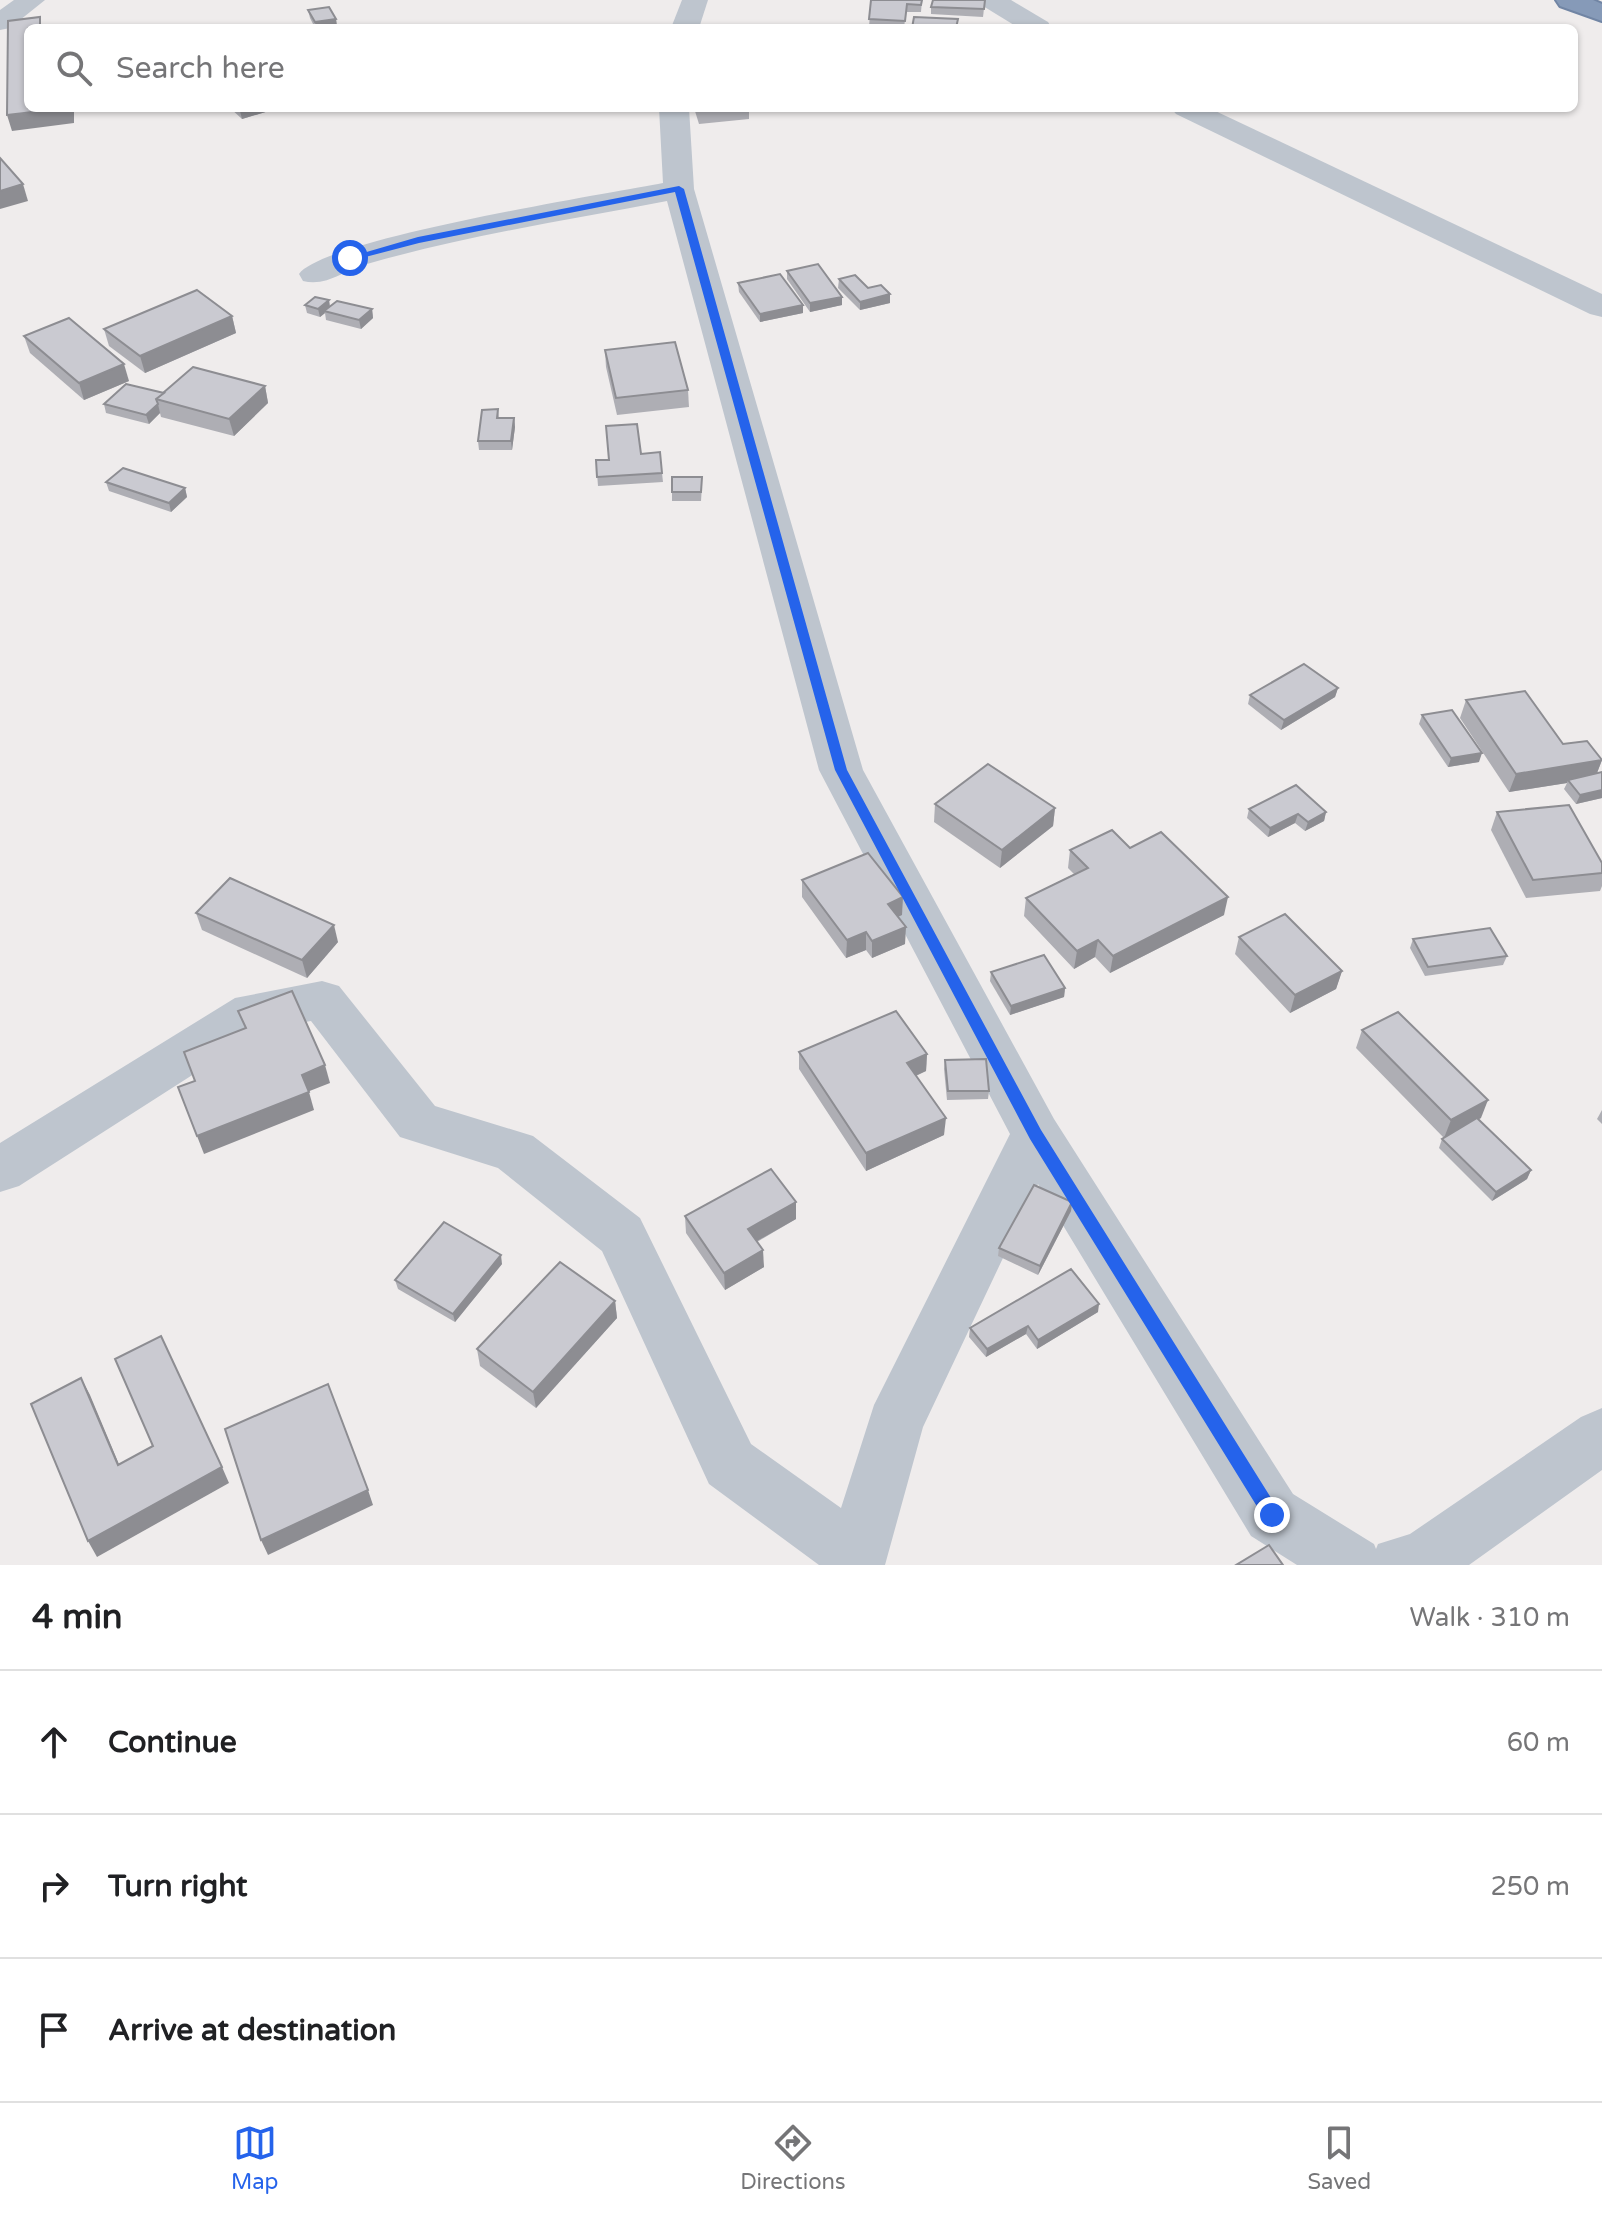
<!DOCTYPE html>
<html lang="en">
<head>
<meta charset="utf-8">
<style>
  body { margin:0; font-family:"Varela Round",sans-serif; background:#f2f2f2; color:#202124 }
  .stop { position:absolute; width:24px; height:24px; margin:-18px; border:6px solid #2563eb; border-radius:50%; background:#fff }
  .stop.end { background:#2563eb; border-color:#fff; box-shadow:0 2px 8px #0008 }
  .list { margin:0; padding:0; list-style:none }
  h2 { display:flex; justify-content:space-between; align-items:center; height:104px; margin:0; padding:0 32px; font-size:34px }
  h2 small { font-size:26px; font-weight:400; color:#757577 }
  .list li { display:grid; grid-template-columns:52px 1fr auto; gap:24px; align-items:center; box-sizing:border-box; height:144px; padding:0 32px; border-top:2px solid #e0e0e0 }
  .list b { display:block; font-size:30px; white-space:nowrap }
  .list em { font-size:26px; font-style:normal; color:#757577 }
  .icon { flex:none; width:44px; height:44px; fill:none; stroke:currentColor; stroke-width:2; stroke-linecap:round; stroke-linejoin:round }
  .map { position:relative; flex:none; width:1602px; height:1565px; overflow:hidden }
  .search { position:absolute; background:#fff; box-shadow:0 2px 6px #0004; left:24px; right:24px; top:24px; height:88px; display:flex; align-items:center; gap:20px; box-sizing:border-box; padding:0 28px; border-radius:12px; color:#757577; font-size:30px }
  .sheet { height:536px; background:#fff }
  nav { display:flex; justify-content:space-around; align-items:center; box-sizing:border-box; height:112px; border-top:2px solid #e0e0e0; background:#fff; font-size:22px; color:#757577 }
  nav a { display:grid; justify-items:center; gap:4px }
  nav .on { color:#2563eb }
  .map>svg:first-child { display:block }
  .lines { fill:none; stroke-linecap:round; stroke-linejoin:round }
  .highway-casing { stroke:#7185a4; stroke-width:4 }
  .street { fill:#bec5ce; fill-rule:evenodd }
  .highway { fill:#869ab8; fill-rule:evenodd }
  .wall { fill:#aeaeb4 }
  .shaded-wall { fill:#8d8d92 }
  .building { fill:#cacad1; stroke:#8d8d92; stroke-width:2 }
  .route { fill:#2563eb }
</style>
</head>
<body>
<div class="map">
<svg width="1602" height="1565" viewBox="0 0 1602 1565">
  <rect width="100%" height="100%" fill="#efecec"/>
  <g class="lines">
    <g class="highway-casing">
      <polygon id="highway" points="1556,0 1593,0 1602,4 1602,21 1560,6"/>
    </g>
    <g class="street">
      <polygon points="14,0 45,0 10,28 0,30 0,10"/>
      <polygon points="682,0 708,0 699,28 671,28"/>
      <polygon points="979,0 1011,0 1048,22 1052,28 1019,28 983,6"/>
      <path d="M659,108H689L694,189L863,770L1054,1119L1293,1494L1374,1544L1376,1549L1378,1544L1410,1534L1581,1417L1602,1408V1470L1469,1565H1297L1251,1536L1038,1184L923,1427L885,1565H819L709,1484L602,1251L498,1168L400,1137L311,1021L264,1029L19,1186L0,1192V1143L235,998L322,981L339,986L435,1106L533,1136L640,1218L751,1444L841,1508L874,1405L1010,1134L819,770L667,201C567,220 465,236 367,264C344,270 327,287 303,281L299,274C323,239 606,194 663,183Z"/>
      <polygon points="1171,108 1209,108 1602,294 1602,317 1590,314 1176,114"/>
    </g>
    <use href="#highway" class="highway"/>
  </g>
  <g class="wall">
    <polygon points="871,0 922,0 921,12 906,12 904,28 869,27"/>
    <polygon points="985,0 983,17 931,14 931,7"/>
    <polygon points="308,10 336,19 337,27 315,28 310,18"/>
    <polygon points="230,108 271,108 272,110 242,119"/>
    <polygon points="694,108 749,108 749,119 699,124"/>
    <polygon points="787,271 842,305 810,312 787,279"/>
    <polygon points="839,279 890,294 890,303 860,310 838,288"/>
    <polygon points="738,283 803,313 760,322 739,292"/>
    <polygon points="329,300 330,307 372,309 373,318 361,329 326,320 325,313 320,317 307,313 305,305"/>
    <polygon points="232,316 236,333 145,373 109,346 104,329"/>
    <polygon points="24,336 129,381 84,400 30,353"/>
    <polygon points="605,350 688,390 689,407 617,415 606,367"/>
    <polygon points="265,386 268,403 234,436 161,417 160,413 149,424 106,413 104,404 164,393"/>
    <polygon points="498,409 499,418 514,418 515,427 512,450 479,450 478,441"/>
    <polygon points="641,454 662,473 663,482 598,486 596,460 609,460"/>
    <polygon points="106,482 185,488 187,497 171,512 109,491"/>
    <polygon points="702,486 701,501 672,501 672,492"/>
    <polygon points="1338,688 1335,697 1281,730 1248,704 1250,695"/>
    <polygon points="1466,700 1563,744 1602,760 1597,773 1602,772 1602,798 1576,804 1564,789 1567,783 1509,792 1460,718"/>
    <polygon points="1422,715 1479,762 1448,767 1419,724"/>
    <polygon points="935,804 1055,808 1053,826 1000,868 934,822"/>
    <polygon points="1249,809 1326,812 1324,821 1305,831 1295,823 1268,837 1247,818"/>
    <polygon points="1497,812 1602,863 1602,886 1600,891 1526,898 1491,830"/>
    <polygon points="1130,848 1224,915 1110,973 1095,957 1074,969 1024,916 1026,898 1074,874 1068,868 1070,850"/>
    <polygon points="802,880 902,915 898,916 905,944 872,958 866,950 846,958 802,897"/>
    <polygon points="196,913 338,942 307,978 202,930"/>
    <polygon points="1239,937 1342,971 1336,989 1290,1013 1235,954"/>
    <polygon points="1413,939 1507,956 1503,965 1425,976 1410,948"/>
    <polygon points="991,972 1065,988 1064,997 1010,1015 990,981"/>
    <polygon points="1362,1030 1481,1118 1478,1119 1531,1170 1527,1179 1492,1201 1439,1148 1442,1139 1444,1138 1356,1048"/>
    <polygon points="799,1052 927,1054 926,1071 916,1076 944,1135 866,1171 799,1069"/>
    <polygon points="945,1060 989,1091 988,1099 947,1100 944,1069"/>
    <polygon points="1602,1110 1602,1124 1597,1119"/>
    <polygon points="1072,1202 1071,1211 1038,1275 998,1256 999,1248"/>
    <polygon points="685,1216 796,1219 757,1242 764,1267 725,1290 686,1233"/>
    <polygon points="502,1264 455,1322 398,1289 395,1280"/>
    <polygon points="615,1301 617,1318 536,1408 480,1366 477,1349"/>
    <polygon points="1098,1312 1037,1349 1026,1334 986,1357 969,1337 970,1328"/>
  </g>
  <g class="shaded-wall">
    <polygon points="336,19 337,27 316,28 315,22"/>
    <polygon points="67,108 74,108 74,123 12,131 7,115"/>
    <polygon points="250,108 271,108 272,110 242,119 240,111"/>
    <polygon points="23,184 28,201 0,209 0,191"/>
    <polygon points="890,294 890,303 860,310 860,302"/>
    <polygon points="842,297 842,305 810,312 810,303"/>
    <polygon points="329,300 330,309 324,311 325,313 320,317 318,309"/>
    <polygon points="803,305 803,313 760,322 760,314"/>
    <polygon points="372,309 373,318 361,329 359,320"/>
    <polygon points="232,316 236,333 145,373 140,356"/>
    <polygon points="124,364 129,381 84,400 79,383"/>
    <polygon points="265,386 268,403 234,436 229,419"/>
    <polygon points="158,404 160,413 149,424 146,415"/>
    <polygon points="514,418 515,427 512,450 511,441"/>
    <polygon points="185,488 187,497 171,512 169,503"/>
    <polygon points="1338,688 1335,697 1281,730 1284,720"/>
    <polygon points="1482,753 1479,762 1448,767 1451,758"/>
    <polygon points="1602,760 1595,778 1568,780 1567,783 1509,792 1516,774"/>
    <polygon points="1602,790 1602,798 1576,804 1580,795"/>
    <polygon points="1055,808 1053,826 1000,868 1002,850"/>
    <polygon points="1326,812 1324,821 1305,831 1308,822"/>
    <polygon points="1298,814 1295,823 1268,837 1270,828"/>
    <polygon points="903,897 902,915 887,922 888,904"/>
    <polygon points="1228,897 1224,915 1110,973 1113,956"/>
    <polygon points="334,925 338,942 307,978 302,960"/>
    <polygon points="906,927 905,944 872,958 872,941"/>
    <polygon points="866,932 866,950 846,958 847,940"/>
    <polygon points="1098,940 1095,957 1074,969 1077,951"/>
    <polygon points="1342,971 1336,989 1290,1013 1295,995"/>
    <polygon points="1065,988 1064,997 1010,1015 1011,1006"/>
    <polygon points="927,1054 926,1071 906,1080 907,1063"/>
    <polygon points="325,1065 330,1083 307,1092 302,1075"/>
    <polygon points="309,1092 314,1110 204,1154 197,1136"/>
    <polygon points="1488,1100 1481,1118 1444,1138 1451,1120"/>
    <polygon points="946,1118 944,1135 866,1171 866,1153"/>
    <polygon points="1531,1170 1527,1179 1492,1201 1496,1192"/>
    <polygon points="796,1202 796,1219 748,1246 748,1229"/>
    <polygon points="1072,1202 1071,1211 1038,1275 1040,1266"/>
    <polygon points="763,1250 764,1267 725,1290 724,1273"/>
    <polygon points="501,1255 502,1264 455,1322 453,1314"/>
    <polygon points="615,1301 617,1318 536,1408 533,1392"/>
    <polygon points="1099,1304 1098,1312 1037,1349 1038,1340"/>
    <polygon points="1028,1326 1026,1334 986,1357 987,1349"/>
    <polygon points="81,1378 90,1395 126,1481 118,1465"/>
    <polygon points="222,1467 229,1483 97,1557 88,1541"/>
    <polygon points="368,1490 373,1505 268,1555 261,1540"/>
  </g>
  <g class="building">
    <polygon points="871,0 922,0 921,5 907,4 905,21 869,19"/>
    <polygon points="933,0 985,0 984,9 931,7"/>
    <polygon points="329,7 336,19 315,22 308,10"/>
    <polygon points="40,17 40,28 28,28 28,108 67,108 7,115 8,21"/>
    <polygon points="914,17 958,19 956,28 912,28"/>
    <polygon points="0,158 23,184 0,191"/>
    <polygon points="818,264 842,297 810,303 787,271"/>
    <polygon points="780,274 803,305 760,314 738,283"/>
    <polygon points="855,275 868,288 881,285 890,294 860,302 839,279"/>
    <polygon points="197,290 232,316 140,356 104,329"/>
    <polygon points="315,297 329,300 318,309 305,305"/>
    <polygon points="337,301 372,309 359,320 324,311"/>
    <polygon points="69,318 124,364 79,383 24,336"/>
    <polygon points="675,342 688,390 616,398 605,350"/>
    <polygon points="193,367 265,386 229,419 156,399"/>
    <polygon points="126,384 164,393 156,399 158,404 146,415 104,404"/>
    <polygon points="498,409 497,418 514,418 511,441 478,441 482,410"/>
    <polygon points="637,424 641,454 660,452 662,473 597,477 596,460 609,460 606,426"/>
    <polygon points="123,468 185,488 169,503 106,482"/>
    <polygon points="672,477 702,477 701,492 672,492"/>
    <polygon points="1304,664 1338,688 1284,720 1250,695"/>
    <polygon points="1525,691 1563,744 1587,741 1602,760 1516,774 1466,700"/>
    <polygon points="1452,710 1482,753 1451,758 1422,715"/>
    <polygon points="988,764 1055,808 1002,850 935,804"/>
    <polygon points="1602,772 1602,790 1580,795 1568,780"/>
    <polygon points="1296,785 1326,812 1308,822 1298,814 1270,828 1249,809"/>
    <polygon points="1569,805 1602,863 1602,873 1533,880 1497,812"/>
    <polygon points="1112,830 1130,848 1161,832 1228,897 1113,956 1098,940 1077,951 1026,898 1088,868 1070,850"/>
    <polygon points="868,853 903,897 888,904 906,927 872,941 866,932 847,940 802,880"/>
    <polygon points="230,878 334,925 302,960 196,913"/>
    <polygon points="1285,914 1342,971 1295,995 1239,937"/>
    <polygon points="1490,928 1507,956 1428,967 1413,939"/>
    <polygon points="1044,955 1065,988 1011,1006 991,972"/>
    <polygon points="292,991 325,1065 302,1075 309,1092 197,1136 178,1087 195,1081 184,1052 246,1028 238,1011"/>
    <polygon points="896,1011 927,1054 907,1063 946,1118 866,1153 799,1052"/>
    <polygon points="1398,1012 1488,1100 1451,1120 1362,1030"/>
    <polygon points="986,1059 989,1091 948,1091 945,1060"/>
    <polygon points="1477,1118 1531,1170 1496,1192 1442,1139"/>
    <polygon points="771,1169 796,1202 748,1229 763,1250 724,1273 685,1216"/>
    <polygon points="1034,1185 1072,1202 1040,1266 999,1248"/>
    <polygon points="444,1222 501,1255 453,1314 395,1280"/>
    <polygon points="560,1262 615,1301 533,1392 477,1349"/>
    <polygon points="1071,1269 1099,1304 1038,1340 1028,1326 987,1349 970,1328"/>
    <polygon points="161,1336 222,1467 88,1541 31,1404 81,1378 118,1465 153,1446 115,1359"/>
    <polygon points="328,1384 368,1490 261,1540 225,1429"/>
    <polygon points="1269,1545 1283,1565 1236,1565"/>
  </g>
  <polygon class="route" points="679,186 684,189 847,770 1041,1130 1278,1509 1281,1515 1278,1521 1272,1524 1266,1521 1030,1139 835,770 675,192 419,243 350,261 346,258 418,237"/>
</svg>
<div class="stop" style="left:350px;top:258px"></div>
<div class="stop end" style="left:1272px;top:1515px"></div>
<div class="search"><svg class="icon" aria-label="search" viewBox="0 0 24 24"><circle cx="10" cy="10" r="6"/><path d="M15 15l6 6"/></svg>Search here</div>
</div>
<section class="sheet">
<h2>4 min<small>Walk · 310 m</small></h2>
<ul class="list">
<li><svg class="icon" aria-label="ahead" viewBox="0 0 24 24"><path d="M12 20V5M6 11l6-6 6 6"/></svg><div><b>Continue</b></div><em>60 m</em></li>
<li><svg class="icon" aria-label="right" viewBox="0 0 24 24"><path d="M7 20v-9h11M14 6l5 5-5 5"/></svg><div><b>Turn right</b></div><em>250 m</em></li>
<li><svg class="icon" aria-label="arrive" viewBox="0 0 24 24"><path d="M6 21V4h12l-3 4 3 4H6"/></svg><div><b>Arrive at destination</b></div></li>
</ul>
</section>
<nav>
<a class="on"><svg class="icon" aria-label="map" viewBox="0 0 24 24"><path d="M3 6l6-2 6 2 6-2v14l-6 2-6-2-6 2zM9 4v14M15 6v14"/></svg>Map</a>
<a><svg class="icon" aria-label="directions" viewBox="0 0 24 24"><path d="M12 3l9 9-9 9-9-9zM9 14v-3h6M13 9l2 2-2 2"/></svg>Directions</a>
<a><svg class="icon" aria-label="saved" viewBox="0 0 24 24"><path d="M7 4h10v16l-5-4-5 4z"/></svg>Saved</a>
</nav>
</body>
</html>
